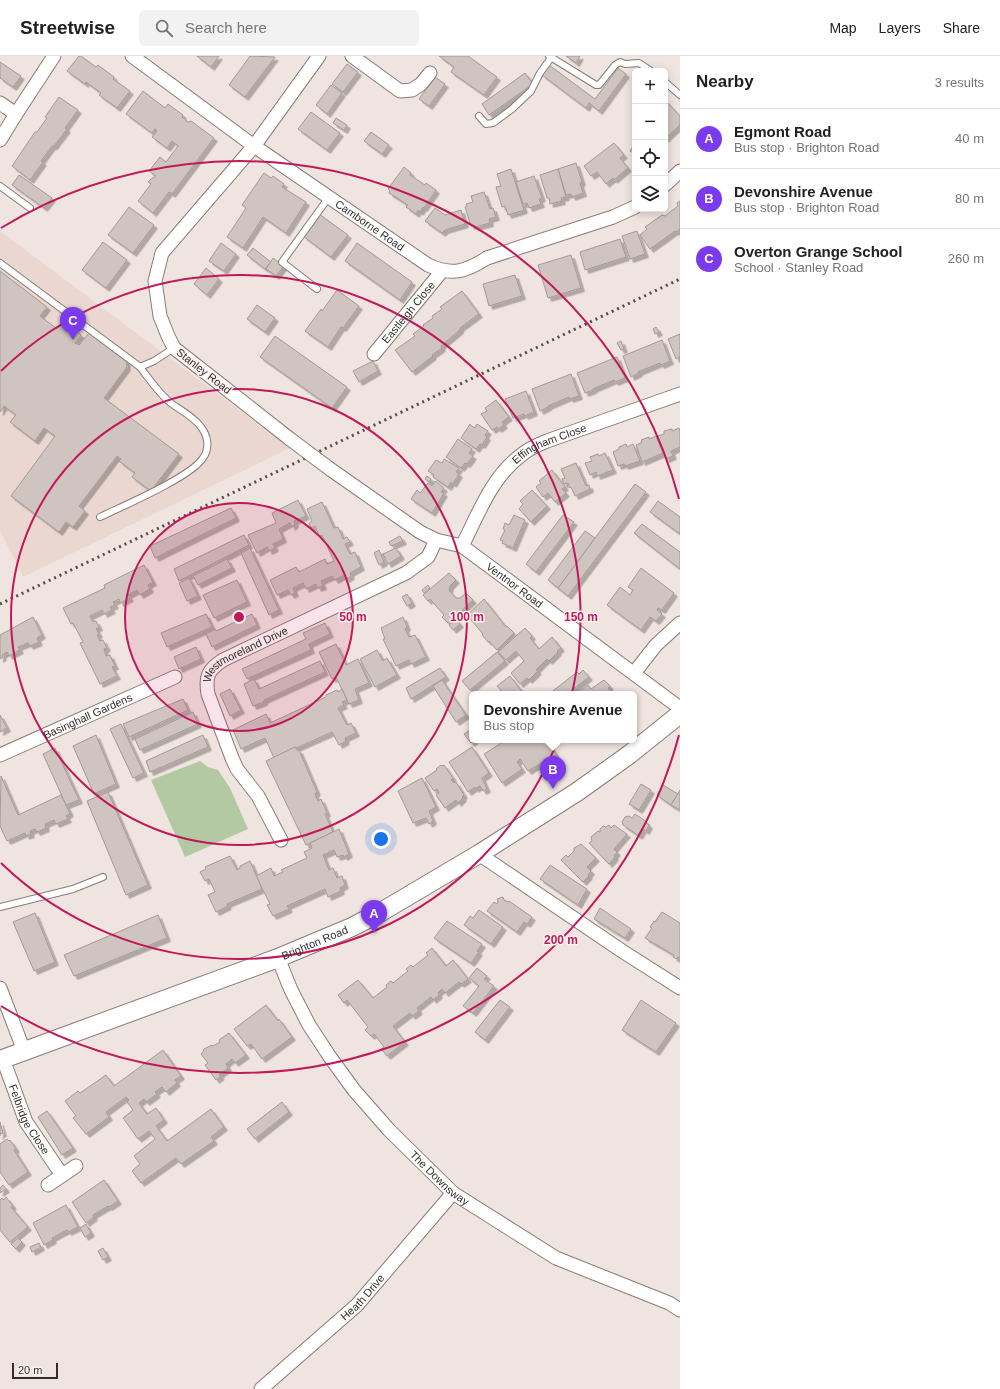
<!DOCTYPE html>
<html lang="en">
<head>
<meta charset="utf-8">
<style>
  body { margin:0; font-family:Arial,sans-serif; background:#f2f2f2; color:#202124 }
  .controls { position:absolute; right:12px; top:12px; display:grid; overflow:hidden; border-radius:6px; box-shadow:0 2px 10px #0003 }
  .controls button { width:36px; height:36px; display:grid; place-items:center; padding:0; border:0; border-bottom:1px solid #e0e0e0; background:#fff; color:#202124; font:20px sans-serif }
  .scale { position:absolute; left:12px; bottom:10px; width:46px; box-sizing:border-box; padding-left:4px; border:2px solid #322e2c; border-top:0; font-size:11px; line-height:14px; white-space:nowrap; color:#322e2c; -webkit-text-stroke:3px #fdf2ed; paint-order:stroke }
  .you { position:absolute; left:381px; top:783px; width:14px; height:14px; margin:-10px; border:3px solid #fff; border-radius:50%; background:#1a73e8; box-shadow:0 0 0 6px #1a73e833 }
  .badge { display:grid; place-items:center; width:26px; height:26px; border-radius:50%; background:#7c3aed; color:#fff; font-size:13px; font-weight:700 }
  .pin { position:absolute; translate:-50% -33px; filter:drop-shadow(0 1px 2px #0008) }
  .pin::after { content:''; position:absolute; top:21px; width:14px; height:12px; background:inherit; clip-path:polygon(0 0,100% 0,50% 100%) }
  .popup { position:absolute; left:469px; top:635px; width:168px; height:52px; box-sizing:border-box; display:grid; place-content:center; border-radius:6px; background:#fff; filter:drop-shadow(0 1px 3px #0005); font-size:13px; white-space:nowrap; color:#757577 }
  .popup b { font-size:15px; color:#202124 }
  .popup::after { content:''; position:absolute; left:50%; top:100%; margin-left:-8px; border:8px solid transparent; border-top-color:#fff }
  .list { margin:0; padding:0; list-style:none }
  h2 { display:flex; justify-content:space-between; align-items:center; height:52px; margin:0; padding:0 16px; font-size:17px }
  h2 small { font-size:13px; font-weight:400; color:#757577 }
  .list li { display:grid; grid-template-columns:26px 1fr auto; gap:12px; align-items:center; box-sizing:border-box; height:60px; padding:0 16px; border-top:1px solid #e0e0e0 }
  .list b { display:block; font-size:15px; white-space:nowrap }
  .list p { margin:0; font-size:13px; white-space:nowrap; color:#757577 }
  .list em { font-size:13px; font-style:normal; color:#757577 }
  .icon { flex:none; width:22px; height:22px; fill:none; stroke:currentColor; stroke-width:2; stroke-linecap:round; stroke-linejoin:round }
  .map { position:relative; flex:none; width:680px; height:1333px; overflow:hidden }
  header { display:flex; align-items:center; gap:24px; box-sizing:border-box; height:56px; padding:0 20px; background:#fff; border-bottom:1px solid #e0e0e0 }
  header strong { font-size:19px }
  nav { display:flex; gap:22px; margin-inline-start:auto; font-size:14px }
  .search { width:280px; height:36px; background:#f2f2f2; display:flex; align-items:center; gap:10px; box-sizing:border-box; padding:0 14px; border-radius:6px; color:#757577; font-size:15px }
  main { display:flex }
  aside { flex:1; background:#fff }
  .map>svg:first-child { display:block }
  .built { fill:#e9d7d0 }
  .green { fill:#b3c9a3 }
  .building { fill:#cfc4c0; stroke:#a39995; filter:url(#shadow) }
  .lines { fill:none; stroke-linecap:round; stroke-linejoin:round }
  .service-casing { stroke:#867c78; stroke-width:8 }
  .minor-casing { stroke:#867c78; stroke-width:15 }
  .secondary-casing { stroke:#867c78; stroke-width:20 }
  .service { stroke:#fff; stroke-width:6 }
  .minor { stroke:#fff; stroke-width:13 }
  .secondary { stroke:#fff; stroke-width:18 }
  .rail { stroke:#524c4a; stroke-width:3; stroke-dasharray:2 4; stroke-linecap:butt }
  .minor-bridge-casing { stroke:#867c78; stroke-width:15; stroke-linecap:butt }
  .minor-bridge { stroke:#fff; stroke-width:13 }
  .ring { fill:none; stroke:#c2185b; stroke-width:2 }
  .labels { text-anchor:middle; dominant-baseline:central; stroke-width:3; stroke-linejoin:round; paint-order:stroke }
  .street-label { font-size:11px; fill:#322e2c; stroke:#fdf2ed }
  .centre { fill:#c2185b; stroke:#fdf2ed; stroke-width:2 }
  .ring-label { font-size:12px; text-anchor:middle; font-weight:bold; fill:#c2185b; stroke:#fdf2ed; stroke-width:3; stroke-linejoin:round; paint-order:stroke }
</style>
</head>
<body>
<header>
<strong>Streetwise</strong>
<div class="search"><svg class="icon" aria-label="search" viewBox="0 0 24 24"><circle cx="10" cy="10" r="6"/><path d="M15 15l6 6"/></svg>Search here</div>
<nav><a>Map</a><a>Layers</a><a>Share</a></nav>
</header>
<main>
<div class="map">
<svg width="680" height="1333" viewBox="0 0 680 1333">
  <defs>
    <filter id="shadow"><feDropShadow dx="3.5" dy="3.5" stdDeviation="0" flood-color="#0004"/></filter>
  </defs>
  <rect width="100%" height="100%" fill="#f0e4e0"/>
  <polygon class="built" points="0,175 290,392 23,521 0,475"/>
  <polygon class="green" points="200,705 208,711 218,714 230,732 248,773 185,801 151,724"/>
  <g class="building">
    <polygon points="79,0 81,0 96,11 98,9 114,21 113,23 130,35 117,52 99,39 101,37 86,26 85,28 67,15"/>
    <polygon points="197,0 219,0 211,11"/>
    <polygon points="250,0 275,1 245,41 229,29"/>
    <polygon points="439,0 468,0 497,21 484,39 451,16 454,11"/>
    <polygon points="566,0 580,0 576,7"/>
    <polygon points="0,6 21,20 13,31 0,22"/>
    <polygon points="347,8 358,16 343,36 332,28"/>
    <polygon points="549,9 595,43 618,12 626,18 599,55 589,47 586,52 542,19"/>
    <polygon points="525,17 533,28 489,59 482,48"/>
    <polygon points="435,21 445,28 429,50 419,43"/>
    <polygon points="331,29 342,37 327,58 316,49"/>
    <polygon points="143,35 165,52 168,48 183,59 182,61 188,66 191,65 214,82 172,138 169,136 153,157 138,145 151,128 148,126 151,123 156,120 149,115 160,101 166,106 178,90 172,85 167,92 152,81 157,75 155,73 152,77 126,58"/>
    <polygon points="59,41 78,54 65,72 67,73 54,90 52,90 41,105 43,106 30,124 12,110 35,76 37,76 47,62 45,61"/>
    <polygon points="665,44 680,60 680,69 665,83"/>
    <polygon points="311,56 340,77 327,94 298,73"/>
    <polygon points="336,62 347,69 344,74 333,67"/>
    <polygon points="371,76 389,89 382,98 364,85"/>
    <polygon points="614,87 624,99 620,102 628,112 614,124 613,122 606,128 597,116 591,120 584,110"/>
    <polygon points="635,87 635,98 630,95"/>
    <polygon points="576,107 582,126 580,127 583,137 572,141 571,138 566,139 558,113"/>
    <polygon points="404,111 411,117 410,119 425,129 426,127 436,134 424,152 423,151 420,156 418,154 416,158 406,151 408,149 389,137 390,135 388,133"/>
    <polygon points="511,113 524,154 508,159 505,150 502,151 496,131 501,130 497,118"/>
    <polygon points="558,113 566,141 561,142 562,145 550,148 549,142 547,142 540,119"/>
    <polygon points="264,117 271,122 273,120 284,128 282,131 306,146 286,177 263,161 243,192 227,181 246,152 242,149"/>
    <polygon points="19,119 52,142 44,152 12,129"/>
    <polygon points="534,120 542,142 539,143 541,148 529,152 527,147 523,148 516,126"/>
    <polygon points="484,136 490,153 493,152 496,161 489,163 490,167 475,171 474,169 471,170 465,151 467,150 466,148 473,146 471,140"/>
    <polygon points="680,145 680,173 676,176 675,175 650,193 640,179 647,173 645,171 662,159 665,160 678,150 677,147"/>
    <polygon points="129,151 154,169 133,197 108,179"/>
    <polygon points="435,152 445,159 461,154 465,168 445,174 442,177 425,165"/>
    <polygon points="319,158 348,179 331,201 303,180"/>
    <polygon points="637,175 645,198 630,203 622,180"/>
    <polygon points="620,183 626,201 585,214 580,196"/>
    <polygon points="103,186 127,204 106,232 82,214"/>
    <polygon points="221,187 236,198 224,215 209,205"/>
    <polygon points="357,187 412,226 400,244 345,205"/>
    <polygon points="253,192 271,206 265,213 247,199"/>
    <polygon points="571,199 581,232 548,242 538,209"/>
    <polygon points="273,202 284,210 276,220 266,213"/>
    <polygon points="206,212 219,223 207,239 194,228"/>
    <polygon points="0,215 47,251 40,260 57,273 63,265 81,279 75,287 79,289 89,277 126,305 127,311 104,342 179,398 151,435 132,421 135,417 119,405 121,403 117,400 79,450 85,455 73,471 66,466 59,476 11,440 55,380 44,372 35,385 10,366 16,359 4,350 0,356"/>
    <polygon points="515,219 522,240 489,250 483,228"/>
    <polygon points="337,234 359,250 343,272 341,271 328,291 305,275 321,253 322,255"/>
    <polygon points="462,235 479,258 460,272 460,274 441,290 442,292 432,299 433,300 412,316 395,294 415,280 413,278 424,270 423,269 433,262 432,260 442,253 440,251"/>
    <polygon points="257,249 275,262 265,276 247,263"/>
    <polygon points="656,271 659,276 655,278 653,273"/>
    <polygon points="680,278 680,301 676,303 668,283"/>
    <polygon points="275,280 347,331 332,352 260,301"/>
    <polygon points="662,284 670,305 661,309 660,307 638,316 639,317 631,321 623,300"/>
    <polygon points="621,285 624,293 621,294 617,287"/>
    <polygon points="617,301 625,322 615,326 614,324 593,333 593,334 585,337 577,317"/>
    <polygon points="373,305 378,315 359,326 353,315"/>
    <polygon points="571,318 579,340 570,343 569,341 548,350 548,351 540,355 532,333"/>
    <polygon points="526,335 534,356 525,360 524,358 513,362 505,343"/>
    <polygon points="496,344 509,361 502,366 504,369 498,373 497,371 492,374 481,358 487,355 485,352"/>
    <polygon points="470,368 474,372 477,368 488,375 485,379 487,381 482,389 480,388 476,393 461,382"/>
    <polygon points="679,372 680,375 680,391 671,395 673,400 666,403 658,380 664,378 664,375 672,373 672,375"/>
    <polygon points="656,380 663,397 642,406 636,389 642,386 641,384 649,381 649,383"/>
    <polygon points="458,383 472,393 469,397 473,400 467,408 465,407 461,412 446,401"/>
    <polygon points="626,388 627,391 633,388 640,405 625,410 624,408 618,410 613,396 619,393 619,391"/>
    <polygon points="605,397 613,414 597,420 596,416 590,419 585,407 592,405 590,401 598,398 599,400"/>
    <polygon points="444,403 459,412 456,416 459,418 453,428 451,426 448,431 433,421 434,419 428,415 436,404 442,407"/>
    <polygon points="576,407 586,430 589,429 590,433 575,440 571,431 570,432 568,427 564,428 562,423 565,422 561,413"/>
    <polygon points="552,414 565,431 562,433 566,437 555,446 548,437 543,441 536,431 541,427 539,425"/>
    <polygon points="427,420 431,423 429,426 425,423"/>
    <polygon points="435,425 444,432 441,436 444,437 432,457 411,443 417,434 420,437 428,427 432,430"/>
    <polygon points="635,428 646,436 568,540 558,532"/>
    <polygon points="532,434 547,450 531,466 519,453 523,448 520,445"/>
    <polygon points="298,444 306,460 294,465 295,468 292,471 290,467 279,473 283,483 273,488 275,492 269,495 267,491 257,497 248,479 276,467 272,457"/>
    <polygon points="658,445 680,461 680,478 650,456"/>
    <polygon points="322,446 334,472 338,471 343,483 347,481 350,486 345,488 350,498 355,496 361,511 350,517 351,520 346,523 344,519 335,524 332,520 321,525 323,530 318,532 316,528 306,533 303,527 293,532 295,537 291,539 288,534 277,539 270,524 296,511 299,516 325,503 327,508 334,505 322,479 319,480 315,470 311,472 309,467 312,465 307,453"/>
    <polygon points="231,452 236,462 155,502 150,490"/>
    <polygon points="514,459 525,464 513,492 502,487 503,485 500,484 505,474 503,473 505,467 509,469"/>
    <polygon points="563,459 574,466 536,516 526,508"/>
    <polygon points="642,468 680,496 680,513 634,477"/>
    <polygon points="585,475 595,482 558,532 548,524"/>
    <polygon points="244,479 249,489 179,525 174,513"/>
    <polygon points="400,480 403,485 391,490 389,486"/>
    <polygon points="250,492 279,554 269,559 241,497"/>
    <polygon points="396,492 401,500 388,508 383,498"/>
    <polygon points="379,494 384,506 379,509 374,497"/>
    <polygon points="227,503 232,512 198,529 193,520"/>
    <polygon points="144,509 153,526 148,529 150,533 140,539 137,534 128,539 130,542 120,547 119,543 113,546 115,549 110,551 112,554 104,558 102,554 90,560 93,566 96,565 99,571 96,573 99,578 97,579 100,585 103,584 107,592 104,593 106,600 110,599 115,610 112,611 117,620 100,628 80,587 83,586 73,567 71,568 63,552 105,532 104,529"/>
    <polygon points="641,512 674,537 662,554 658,552 657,554 662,558 656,565 650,561 641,574 607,549 620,531 630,539 633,534 628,531"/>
    <polygon points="449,517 456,524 450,530 449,534 456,542 460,542 466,537 473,544 448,567 442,561 444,559 430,543 428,545 423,539"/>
    <polygon points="189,522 198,540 187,545 179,527"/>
    <polygon points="237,524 247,546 214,562 203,539"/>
    <polygon points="428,529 430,532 424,537 422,534"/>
    <polygon points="407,538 412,547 407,550 402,541"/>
    <polygon points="484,543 506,571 507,570 514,577 497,594 489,585 488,586 482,579 483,578 467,559"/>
    <polygon points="206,558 212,571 167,591 161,577"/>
    <polygon points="252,558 257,569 212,591 206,578 215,573 216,575"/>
    <polygon points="33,561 42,579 37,582 39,586 30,590 28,587 18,591 20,594 9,600 7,596 2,599 3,601 0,603 0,579"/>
    <polygon points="403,561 407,571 405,573 409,581 415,579 426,601 411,608 409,604 396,610 383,583 385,583 381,572"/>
    <polygon points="456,563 460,568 453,574 449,569"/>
    <polygon points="325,567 330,578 309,588 311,594 247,623 242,613 306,583 303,577"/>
    <polygon points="525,572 532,580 530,582 539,593 552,581 561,592 557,595 558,596 549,605 547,603 536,614 538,615 529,624 527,622 520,628 511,617 524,605 516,595 506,604 498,596"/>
    <polygon points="336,588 346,609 358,603 369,627 355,633 359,644 349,648 336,621 332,623 319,596"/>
    <polygon points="196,591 201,603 179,613 174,601"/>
    <polygon points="377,594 383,605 387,602 397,619 375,631 360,603"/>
    <polygon points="497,596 505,605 470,634 462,625"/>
    <polygon points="320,605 325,616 264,644 264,646 253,650 244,628 254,623 259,633"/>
    <polygon points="440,612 446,621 411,643 406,632"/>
    <polygon points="583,614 589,621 567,638 549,638 577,616 579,618"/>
    <polygon points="510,620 524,638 510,638 508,636 504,638 497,630"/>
    <polygon points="442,624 466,659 456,666 433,630"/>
    <polygon points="604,624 610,630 608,632 613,638 577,638 588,629 591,633"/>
    <polygon points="230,633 241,654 230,660 220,638"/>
    <polygon points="342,633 347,644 342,646 344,649 338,652 347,669 351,667 356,677 345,682 346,685 339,689 332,676 274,702 265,682 241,693 233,674 266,658 270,667 326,641 326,639 337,634 338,636"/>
    <polygon points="183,643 188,654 129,681 123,668"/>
    <polygon points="193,656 198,668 140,694 135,683"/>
    <polygon points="0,659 7,672 0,676"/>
    <polygon points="121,668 144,717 133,722 110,673"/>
    <polygon points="472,673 472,684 475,684 471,687 464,678"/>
    <polygon points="96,679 116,728 94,738 73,690"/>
    <polygon points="203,679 208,691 150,716 146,705"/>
    <polygon points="502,684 547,684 556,698 528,715 520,703 517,706 522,713 502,727 484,698 503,686"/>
    <polygon points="295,691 297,694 299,694 317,736 315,738 318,745 321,743 327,757 325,758 333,776 306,789 266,705"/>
    <polygon points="472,691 489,717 482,722 487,733 483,735 480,730 475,733 475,731 468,736 449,706"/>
    <polygon points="55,692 79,744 66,749 43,698"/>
    <polygon points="441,709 442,710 444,709 453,722 451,724 454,727 456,726 464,739 462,741 463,742 458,747 456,744 445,752 436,739 439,737 437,733 434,735 425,722 437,714 436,713"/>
    <polygon points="1,720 18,759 61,739 70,757 66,760 68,763 56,768 54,764 45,768 46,772 37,776 35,773 30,775 31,778 26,780 25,777 7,785 0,770"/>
    <polygon points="422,722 436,751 429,755 433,765 429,768 426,762 413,767 398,735"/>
    <polygon points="641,728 651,734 639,754 629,748"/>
    <polygon points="663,729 678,738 671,749 657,739"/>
    <polygon points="680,734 680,754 671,749"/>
    <polygon points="108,736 148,829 126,839 87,745"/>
    <polygon points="635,758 647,766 646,767 649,769 646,775 643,773 639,780 623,769 622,766 625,761 629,760 632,762"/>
    <polygon points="609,769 611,772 614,769 627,778 614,793 617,796 614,800 615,801 609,808 589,787 592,785 591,781 598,775 600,776 600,773 603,770 606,771"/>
    <polygon points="339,773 349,798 344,801 343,799 337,801 334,794 323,799 329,814 333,812 337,822 342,820 345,829 340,832 341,835 328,841 325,833 287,850 289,853 273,860 267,849 270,848 256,820 271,812 274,820 283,816 281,814 307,802 304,796 312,792 310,787"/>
    <polygon points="581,788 596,802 587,811 591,815 588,819 589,820 583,826 561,804 566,799 568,801 574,795 574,792"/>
    <polygon points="230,800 237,814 240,812 240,810 250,805 262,833 227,848 228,850 216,856 208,839 215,836 209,823 205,825 200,816 206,813 205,811"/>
    <polygon points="550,809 587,833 578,849 540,823"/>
    <polygon points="503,841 504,844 508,846 509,845 532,861 527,868 524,866 517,876 487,855 494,846 497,848 498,845 497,843"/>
    <polygon points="600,852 631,873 625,882 594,863"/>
    <polygon points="479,854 503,871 491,888 464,869 470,860 473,862"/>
    <polygon points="662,856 680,867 680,902 678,901 677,903 673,901 674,899 645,882 652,872 650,871 654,865 655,866"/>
    <polygon points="35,857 55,906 34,915 13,866"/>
    <polygon points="158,859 167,882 74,920 64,899"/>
    <polygon points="447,865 482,888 477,895 479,896 471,907 434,882"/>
    <polygon points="432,892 446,910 453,904 468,923 461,928 459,926 445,937 442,933 438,937 439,939 433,944 431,941 417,952 419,955 412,960 410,957 393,970 405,986 387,1000 381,993 384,991 374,978 371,980 365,974 368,971 347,944 344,947 338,939 358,924 373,942 387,931 386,929 391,925 393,927 408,915 406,913 411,909 413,911 428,899 426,897"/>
    <polygon points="477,912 487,920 484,923 494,930 473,957 463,950 479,930 469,922"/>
    <polygon points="500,944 510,951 485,984 475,976"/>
    <polygon points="641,944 676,967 656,996 622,974"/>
    <polygon points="266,949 278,965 279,963 292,981 262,1003 251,988 247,990 234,973"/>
    <polygon points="229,977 246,999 235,1007 232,1003 226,1008 228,1012 219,1019 221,1020 216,1024 205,1009 208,1007 201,998 203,996 204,993 212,989 213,990 220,986 219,984"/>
    <polygon points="163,994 181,1020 175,1024 177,1027 166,1036 162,1031 155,1036 157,1038 146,1046 144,1043 139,1047 147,1058 156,1052 164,1064 156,1070 167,1085 211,1053 224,1071 211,1081 214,1085 181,1108 176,1102 141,1127 132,1115 140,1108 134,1100 155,1083 149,1075 138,1083 123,1062 133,1054 127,1046 129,1044 126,1041 106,1056 109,1061 86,1078 73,1062 76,1060 65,1045 78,1035 80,1037 106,1019 114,1030"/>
    <polygon points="282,1046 289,1056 255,1083 247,1073"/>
    <polygon points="47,1055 73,1092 62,1099 38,1061"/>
    <polygon points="0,1066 3,1077 0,1078 0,1080"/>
    <polygon points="7,1083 9,1085 10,1084 16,1093 14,1094 28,1116 9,1129 0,1116 0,1088"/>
    <polygon points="104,1124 118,1145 109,1151 108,1150 93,1159 94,1161 86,1167 72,1146"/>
    <polygon points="3,1129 6,1133 0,1137 0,1132"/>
    <polygon points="6,1141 13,1150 11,1151 28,1171 10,1186 0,1174 0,1144 2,1142 4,1144"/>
    <polygon points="66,1149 78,1171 68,1176 67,1174 52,1182 53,1184 44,1189 33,1167"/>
    <polygon points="86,1168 91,1177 85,1181 80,1172"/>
    <polygon points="18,1182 22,1186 16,1193 11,1188"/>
    <polygon points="39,1187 41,1191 32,1196 30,1191"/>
    <polygon points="103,1192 108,1201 103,1204 98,1195"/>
  </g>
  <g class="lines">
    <g class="service-casing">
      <g id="service">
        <polyline points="549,0 596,29 599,29 615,9 620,6 625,8 639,7 651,15"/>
        <polyline points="665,26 680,39"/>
        <polyline points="479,60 486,68 493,67 512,53 531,35 540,17 551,2"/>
        <polyline points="0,130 30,152"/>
        <polyline points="0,207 140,311 154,305 174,292"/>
        <polyline points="317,233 282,206 329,141"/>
        <path d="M100,461C123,450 191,421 203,402C210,392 208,380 201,371C194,361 182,355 172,348C159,338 150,324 140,311"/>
        <polyline points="0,851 73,833 103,821"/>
      </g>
    </g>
    <g class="minor-casing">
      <g id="minor">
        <path id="s1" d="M132,0L254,90L428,209C452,220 465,216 487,202L613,161L635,151"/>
        <polyline points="352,0 400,35 412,34 421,28 430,17"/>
        <polyline points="0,47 16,58 54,0"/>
        <polyline points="0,84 16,58"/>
        <polyline points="665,129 680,115"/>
        <path id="s2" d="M374,298L442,215"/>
        <polyline points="290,383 174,292 168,280 160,260 155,225 162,197 254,90 319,0"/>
        <path id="s3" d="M330,413L420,476L436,484L462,490L680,652"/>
        <path id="s4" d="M462,490C478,459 491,422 520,400C528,393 537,389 547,385L680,338"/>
        <polyline points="634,617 656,589 680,567"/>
        <path id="s5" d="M0,699L175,621"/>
        <path id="s6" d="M281,784L258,740L237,713L232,702L208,638C205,620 208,614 223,604L406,517L428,501L436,484"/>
        <polyline points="479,798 622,895 680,932"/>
        <path id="s7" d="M278,902L291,934L309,969L330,1001L354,1034L389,1074L453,1137L556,1202L669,1247L680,1254"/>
        <polyline points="0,932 24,995"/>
        <path id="s8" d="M3,1003L26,1066L62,1119"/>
        <polyline points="48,1129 76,1110"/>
        <path id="s9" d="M261,1333L357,1249L453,1137"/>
      </g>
    </g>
    <g class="secondary-casing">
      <g id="secondary">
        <path id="s10" d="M0,1004L278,902L352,871L381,856L479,798L577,736L630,698L680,658"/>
      </g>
    </g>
    <use href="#service" class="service"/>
    <use href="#minor" class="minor"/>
    <use href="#secondary" class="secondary"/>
    <polyline class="rail" points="0,548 680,223"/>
    <g class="minor-bridge-casing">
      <polyline id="minor-bridge" points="290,383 330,413"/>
    </g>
    <use href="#minor-bridge" class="minor-bridge"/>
  </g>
  <circle cx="239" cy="561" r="114" fill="#c2185b" fill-opacity=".12"/>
  <g class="ring">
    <circle cx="239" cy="561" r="114"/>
    <circle cx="239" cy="561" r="228"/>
    <path d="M1 315A342 342 0 1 1 1 807"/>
    <path d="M679 679A456 456 0 0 1 1 950M1 172A456 456 0 0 1 679 443"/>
  </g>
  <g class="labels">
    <g class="street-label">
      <text stroke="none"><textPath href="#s1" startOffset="292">Camborne Road</textPath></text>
      <text stroke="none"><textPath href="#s2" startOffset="54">Eastleigh Close</textPath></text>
      <text transform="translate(204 315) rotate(38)">Stanley Road</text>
      <text stroke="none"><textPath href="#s4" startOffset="140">Effingham Close</textPath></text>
      <text stroke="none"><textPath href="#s3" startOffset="220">Ventnor Road</textPath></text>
      <text stroke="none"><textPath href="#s6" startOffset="226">Westmoreland Drive</textPath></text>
      <text stroke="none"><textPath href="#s5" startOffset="96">Basinghall Gardens</textPath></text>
      <text stroke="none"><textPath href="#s10" startOffset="336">Brighton Road</textPath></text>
      <text stroke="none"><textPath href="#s8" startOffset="66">Felbridge Close</textPath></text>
      <text stroke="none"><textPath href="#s7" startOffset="276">The Downsway</textPath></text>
      <text stroke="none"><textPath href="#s9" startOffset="137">Heath Drive</textPath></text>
    </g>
  </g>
  <circle cx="239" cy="561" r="6" class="centre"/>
  <g class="ring-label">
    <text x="353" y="565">50 m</text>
    <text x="467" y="565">100 m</text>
    <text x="581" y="565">150 m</text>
    <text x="561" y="888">200 m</text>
  </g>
</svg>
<div class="controls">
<button>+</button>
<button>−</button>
<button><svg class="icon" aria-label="locate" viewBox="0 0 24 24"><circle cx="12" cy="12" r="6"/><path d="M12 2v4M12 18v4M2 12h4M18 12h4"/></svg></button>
<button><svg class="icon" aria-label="layers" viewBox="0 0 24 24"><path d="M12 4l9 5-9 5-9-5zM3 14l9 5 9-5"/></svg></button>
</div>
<div class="scale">20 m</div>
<div class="you"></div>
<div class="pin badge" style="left:374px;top:877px">A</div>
<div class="pin badge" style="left:553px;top:733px">B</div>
<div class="popup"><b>Devonshire Avenue</b>Bus stop</div>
<div class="pin badge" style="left:73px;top:284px">C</div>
</div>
<aside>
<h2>Nearby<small>3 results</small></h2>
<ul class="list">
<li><span class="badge">A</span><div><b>Egmont Road</b><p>Bus stop · Brighton Road</p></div><em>40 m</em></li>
<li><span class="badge">B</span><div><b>Devonshire Avenue</b><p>Bus stop · Brighton Road</p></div><em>80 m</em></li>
<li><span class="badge">C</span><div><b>Overton Grange School</b><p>School · Stanley Road</p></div><em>260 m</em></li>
</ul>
</aside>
</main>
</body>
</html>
